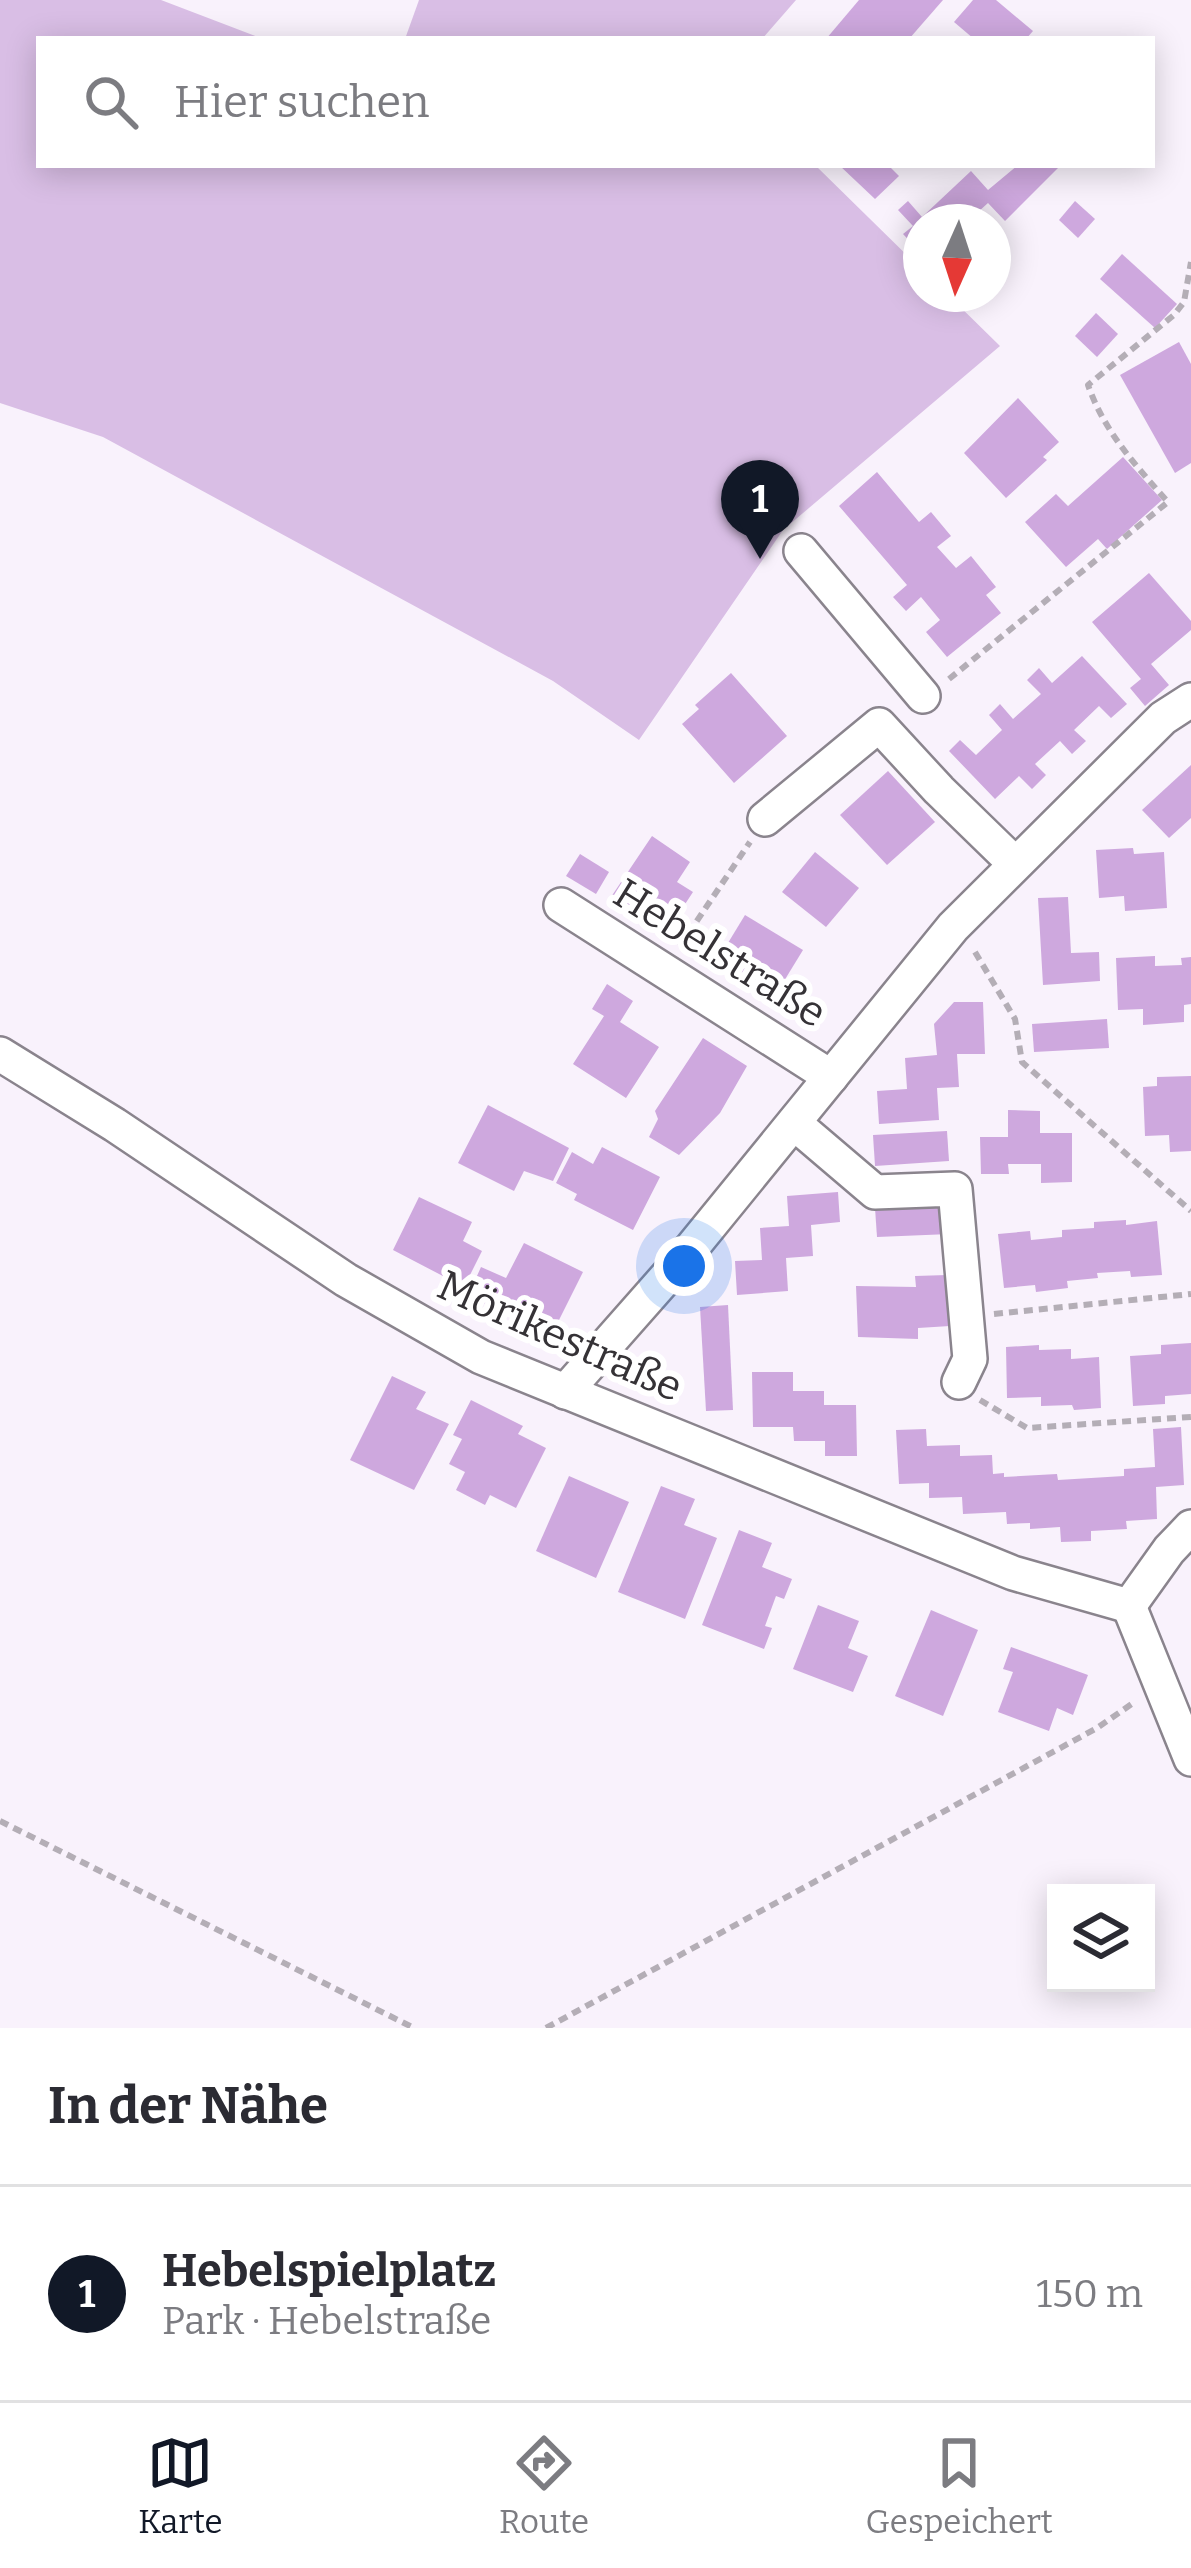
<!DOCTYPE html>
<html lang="de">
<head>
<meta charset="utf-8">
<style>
  body { margin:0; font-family:Bitter,serif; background:#f7f7f7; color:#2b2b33 }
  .controls { position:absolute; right:36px; bottom:36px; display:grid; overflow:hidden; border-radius:0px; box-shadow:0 6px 30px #0003 }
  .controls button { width:108px; height:108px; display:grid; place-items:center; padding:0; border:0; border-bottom:3px solid #e1e1e2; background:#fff; color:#2b2b33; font:60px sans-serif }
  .compass { position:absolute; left:903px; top:204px; width:108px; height:108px; border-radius:50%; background:#fff; box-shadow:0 6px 30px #0003; rotate:183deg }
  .you { position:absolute; left:684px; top:1266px; width:42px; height:42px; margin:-30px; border:9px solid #fff; border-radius:50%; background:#1a73e8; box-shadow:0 0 0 18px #1a73e833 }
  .badge { display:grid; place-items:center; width:78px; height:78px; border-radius:50%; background:#111827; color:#fff; font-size:39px; font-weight:700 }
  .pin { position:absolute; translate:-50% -99px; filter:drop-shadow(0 3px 6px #0008) }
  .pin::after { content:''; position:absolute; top:63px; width:42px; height:36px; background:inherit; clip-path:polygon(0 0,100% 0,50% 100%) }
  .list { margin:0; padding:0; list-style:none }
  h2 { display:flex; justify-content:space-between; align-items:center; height:156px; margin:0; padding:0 48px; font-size:51px }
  h2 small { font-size:39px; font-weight:400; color:#7c7c81 }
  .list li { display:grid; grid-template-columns:78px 1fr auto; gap:36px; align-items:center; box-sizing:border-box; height:216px; padding:0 48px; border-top:3px solid #e1e1e2 }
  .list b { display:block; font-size:45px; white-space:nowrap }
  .list p { margin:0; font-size:39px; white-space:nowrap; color:#7c7c81 }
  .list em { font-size:39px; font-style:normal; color:#7c7c81 }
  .icon { flex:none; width:66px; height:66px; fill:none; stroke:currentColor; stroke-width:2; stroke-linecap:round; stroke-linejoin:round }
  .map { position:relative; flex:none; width:1191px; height:2028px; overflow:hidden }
  .search { position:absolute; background:#fff; box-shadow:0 6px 30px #0003; left:36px; right:36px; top:36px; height:132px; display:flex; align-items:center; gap:30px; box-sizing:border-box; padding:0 42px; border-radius:0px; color:#7c7c81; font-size:45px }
  .sheet { height:372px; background:#fff }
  nav { display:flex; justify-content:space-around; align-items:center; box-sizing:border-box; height:168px; border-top:3px solid #e1e1e2; background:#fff; font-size:33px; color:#7c7c81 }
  nav a { display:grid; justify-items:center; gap:6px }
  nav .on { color:#111827 }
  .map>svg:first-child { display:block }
  .green { fill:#d9bee5 }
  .building { fill:#cea8de }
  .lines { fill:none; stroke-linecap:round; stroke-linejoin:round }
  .street-casing { stroke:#8a848d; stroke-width:38 }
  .path { stroke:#b4aeb6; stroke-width:6; stroke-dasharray:9 6; stroke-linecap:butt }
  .street { stroke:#fff; stroke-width:33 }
  .labels { text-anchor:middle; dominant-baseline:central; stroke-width:12; stroke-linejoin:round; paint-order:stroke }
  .street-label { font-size:42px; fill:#353236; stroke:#fff }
</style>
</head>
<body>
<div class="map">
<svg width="1191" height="2028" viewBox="0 0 1191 2028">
  <rect width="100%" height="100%" fill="#f9f2fc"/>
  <g class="green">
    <polygon points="0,0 161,0 263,39 39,39 39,165 815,165 921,269 921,294 947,294 1000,346 783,530 639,740 553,681 103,437 0,403"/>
    <polygon points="419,0 796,0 762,39 405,39"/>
  </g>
  <g class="building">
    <polygon points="859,0 943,0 909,39 826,39"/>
    <polygon points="973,0 996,0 1033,31 1026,39 974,39 954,22"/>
    <polygon points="839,165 888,165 899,176 875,199"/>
    <polygon points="1018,165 1061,165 1005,221 988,203 967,222 921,222 921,253 903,234 913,226 898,210 908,201 922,217 971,171 988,190"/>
    <polygon points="1075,201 1095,219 1078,238 1059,220"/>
    <polygon points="1122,254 1177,304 1155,328 1100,279"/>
    <polygon points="1096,313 1118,334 1097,357 1075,336"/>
    <polygon points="1179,342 1191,364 1191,463 1175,473 1120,375"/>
    <polygon points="1018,398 1059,442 1043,457 1047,460 1006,498 964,453"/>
    <polygon points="1123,457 1162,500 1107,549 1098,539 1066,567 1025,522 1056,494 1068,506"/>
    <polygon points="877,472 919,522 931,512 951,536 937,547 956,568 971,556 996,587 986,595 1001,613 947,657 926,632 940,620 921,597 906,611 893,597 907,585 839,506"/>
    <polygon points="1149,573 1191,621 1191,630 1151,664 1169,685 1145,706 1130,688 1141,679 1092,622"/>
    <polygon points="1082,656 1127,704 1111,718 1099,706 1074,730 1086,741 1072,754 1060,741 1035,764 1046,775 1032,789 1019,776 995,799 949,751 960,740 976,755 1002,730 989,715 1000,704 1013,719 1041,694 1027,680 1039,668 1052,683"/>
    <polygon points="731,673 787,736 734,783 682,724 699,709 695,705"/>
    <polygon points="1191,765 1191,818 1169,838 1142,810"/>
    <polygon points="888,771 935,822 887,865 840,815"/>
    <polygon points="652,836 690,862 677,882 693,892 666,933 611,897"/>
    <polygon points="1133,848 1134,854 1164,852 1167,908 1125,911 1124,896 1099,898 1096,850"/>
    <polygon points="815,852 859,888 826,927 782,892"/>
    <polygon points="580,854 609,872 596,894 566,876"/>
    <polygon points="1068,897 1071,953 1099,952 1100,981 1043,985 1038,898"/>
    <polygon points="745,915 803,950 773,999 717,961"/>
    <polygon points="1155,956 1155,966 1182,965 1181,958 1191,957 1191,1004 1184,1005 1184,1022 1143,1025 1143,1009 1118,1010 1116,958"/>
    <polygon points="607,984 633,1001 620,1022 659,1047 626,1098 573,1064 604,1016 592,1009"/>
    <polygon points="954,1002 983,1002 985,1054 957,1054 959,1087 937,1088 939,1120 879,1124 877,1091 907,1089 905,1058 937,1055 934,1024"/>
    <polygon points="1107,1019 1109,1048 1034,1052 1032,1024"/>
    <polygon points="703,1038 747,1066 720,1113 679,1155 649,1137 658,1119 655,1111"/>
    <polygon points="1191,1076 1191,1151 1170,1152 1169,1135 1145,1136 1143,1087 1157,1086 1157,1077"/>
    <polygon points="488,1105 569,1148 553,1181 524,1171 514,1191 458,1163"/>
    <polygon points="1008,1110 1040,1111 1040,1133 1072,1133 1072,1182 1041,1183 1041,1164 1008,1164 1009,1174 981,1174 980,1137 1008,1137"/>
    <polygon points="947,1131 949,1161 875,1166 873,1135"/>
    <polygon points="602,1147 660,1177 633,1230 574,1200 577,1194 556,1183 572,1152 593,1164"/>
    <polygon points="838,1192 840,1222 811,1225 813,1256 786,1258 788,1291 737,1295 735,1261 762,1260 760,1228 789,1226 787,1196"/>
    <polygon points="419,1197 472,1222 463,1241 482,1251 464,1287 393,1250"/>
    <polygon points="948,1206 950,1234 877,1237 875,1208"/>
    <polygon points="1126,1220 1126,1225 1157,1221 1162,1275 1131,1277 1130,1271 1097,1273 1098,1278 1067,1281 1068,1288 1036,1292 1035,1285 1004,1288 998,1234 1030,1231 1031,1240 1062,1237 1062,1230 1094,1228 1094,1222"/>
    <polygon points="524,1243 583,1272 555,1328 496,1299 493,1307 468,1296 481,1267 506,1278"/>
    <polygon points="947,1275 950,1326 918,1328 918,1339 858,1337 856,1286 916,1287 915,1276"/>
    <polygon points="728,1305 733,1410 706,1411 700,1307"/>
    <polygon points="1191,1343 1191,1394 1165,1396 1165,1404 1133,1406 1130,1356 1161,1354 1161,1345"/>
    <polygon points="1039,1345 1039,1350 1071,1349 1071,1359 1099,1357 1101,1408 1074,1410 1072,1405 1041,1406 1041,1397 1007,1398 1006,1347"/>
    <polygon points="752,1372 793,1372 793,1391 824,1391 824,1405 856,1405 857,1456 825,1456 825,1441 794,1441 793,1427 753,1427"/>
    <polygon points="392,1376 426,1392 416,1409 449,1424 414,1490 350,1460"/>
    <polygon points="471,1400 523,1426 518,1434 546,1448 516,1508 490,1495 485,1505 456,1490 465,1472 449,1464 462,1439 453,1435"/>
    <polygon points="1181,1427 1184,1485 1156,1487 1157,1519 1126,1521 1127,1529 1091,1531 1091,1541 1061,1542 1060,1527 1030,1529 1030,1523 1007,1524 1006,1512 963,1514 962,1497 929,1498 929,1483 899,1484 896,1430 926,1429 927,1446 960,1445 960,1456 992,1455 993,1474 1004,1473 1004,1477 1057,1474 1058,1480 1124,1476 1124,1469 1155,1467 1153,1429"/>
    <polygon points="569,1476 629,1502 596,1578 536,1551"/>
    <polygon points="661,1486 695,1499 684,1525 717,1538 685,1619 618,1592"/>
    <polygon points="739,1530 772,1543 762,1567 792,1579 784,1599 776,1596 765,1626 772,1628 764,1649 702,1625"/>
    <polygon points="818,1605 859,1621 848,1648 868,1656 853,1692 793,1669"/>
    <polygon points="931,1610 978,1630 943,1716 895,1696"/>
    <polygon points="1011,1647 1088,1675 1073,1715 1057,1708 1049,1731 998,1712 1013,1672 1003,1669"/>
  </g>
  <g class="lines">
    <g class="street-casing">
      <g id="street">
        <polyline points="801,551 923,696"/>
        <polyline points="765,819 879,725 939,790 1014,863"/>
        <polyline points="561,905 831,1077"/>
        <polyline points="0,1054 115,1125 346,1280 481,1357 1013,1573 1129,1606"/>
        <polyline points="794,1123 875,1192 955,1189 970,1359 959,1382"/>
        <polyline points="565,1392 685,1256 953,927 1163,718 1191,700"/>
        <polyline points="1129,1606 1191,1759"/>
        <polyline points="1129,1606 1169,1550 1191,1527"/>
      </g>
    </g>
    <g class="path">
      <path d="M949,679L1168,502C1135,465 1104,431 1088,385L1174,315L1184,302L1191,262"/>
      <polyline points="680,946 750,842"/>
      <polyline points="975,952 1015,1019 1022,1062 1191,1211"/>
      <polyline points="994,1314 1191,1294"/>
      <polyline points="980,1400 1027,1428 1191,1417"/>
      <polyline points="0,1821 414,2028"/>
      <polyline points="546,2028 1097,1728 1136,1701"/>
    </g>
    <use href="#street" class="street"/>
  </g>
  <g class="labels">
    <g class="street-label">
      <text transform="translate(720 953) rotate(32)">Hebelstraße</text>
      <text transform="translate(560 1336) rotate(24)">Mörikestraße</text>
    </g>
  </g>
</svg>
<div class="controls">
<button><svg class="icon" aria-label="layers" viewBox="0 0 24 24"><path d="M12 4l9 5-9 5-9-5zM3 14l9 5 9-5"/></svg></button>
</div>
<svg class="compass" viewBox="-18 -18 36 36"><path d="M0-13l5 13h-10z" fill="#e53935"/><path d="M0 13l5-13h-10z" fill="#7c7c81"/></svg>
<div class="you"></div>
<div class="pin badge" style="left:760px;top:559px">1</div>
<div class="search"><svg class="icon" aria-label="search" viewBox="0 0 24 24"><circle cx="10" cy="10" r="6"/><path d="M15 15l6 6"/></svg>Hier suchen</div>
</div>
<section class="sheet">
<h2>In der Nähe<small></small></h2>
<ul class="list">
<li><span class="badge">1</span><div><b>Hebelspielplatz</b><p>Park · Hebelstraße</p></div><em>150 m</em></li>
</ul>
</section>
<nav>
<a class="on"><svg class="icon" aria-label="map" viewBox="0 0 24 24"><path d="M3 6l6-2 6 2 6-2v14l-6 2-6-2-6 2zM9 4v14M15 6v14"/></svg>Karte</a>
<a><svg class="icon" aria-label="directions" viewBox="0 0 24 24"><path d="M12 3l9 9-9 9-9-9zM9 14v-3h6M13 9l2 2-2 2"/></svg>Route</a>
<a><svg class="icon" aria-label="saved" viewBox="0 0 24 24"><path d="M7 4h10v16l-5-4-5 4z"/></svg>Gespeichert</a>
</nav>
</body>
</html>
